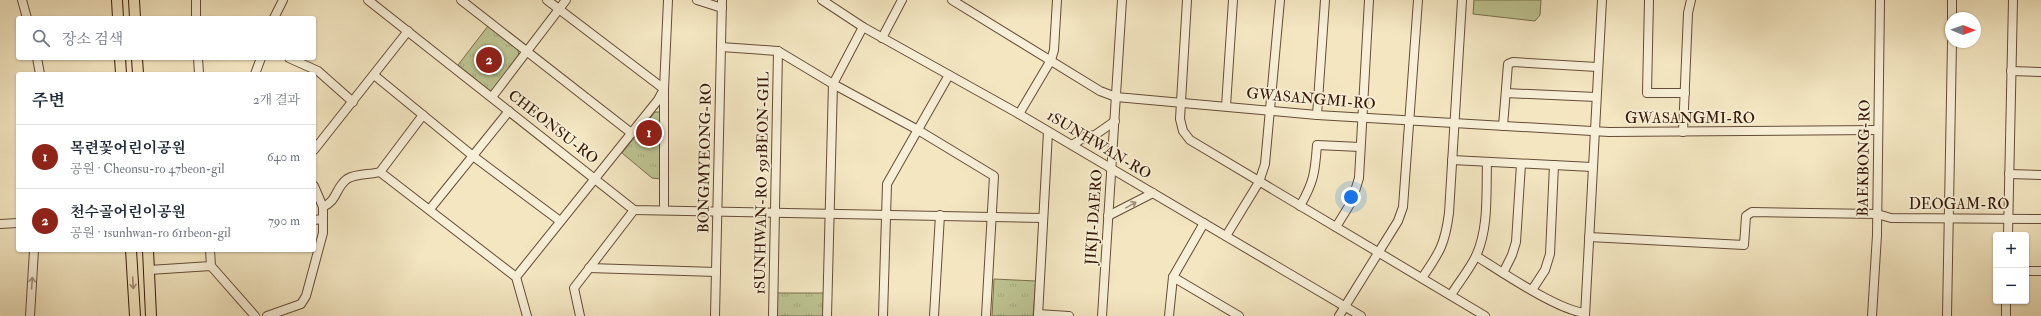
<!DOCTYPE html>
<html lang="ko">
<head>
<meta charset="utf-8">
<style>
  body { margin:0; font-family:"IM FELL Double Pica","Noto Serif KR",serif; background:#f6f6f7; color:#1f2937 }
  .controls { position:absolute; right:12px; bottom:12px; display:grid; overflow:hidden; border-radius:4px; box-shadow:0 1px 3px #0004 }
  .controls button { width:36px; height:36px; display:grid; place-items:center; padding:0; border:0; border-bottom:1px solid #e0e1e3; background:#fff; color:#1f2937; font:20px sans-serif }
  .compass { position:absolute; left:1945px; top:12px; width:36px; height:36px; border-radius:50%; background:#fff; box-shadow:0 1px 3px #0004; rotate:91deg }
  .you { position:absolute; left:1351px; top:197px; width:14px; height:14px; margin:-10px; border:3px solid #fff; border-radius:50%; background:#1a73e8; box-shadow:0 0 0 6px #1a73e833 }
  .badge { display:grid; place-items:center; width:26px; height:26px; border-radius:50%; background:#8f2418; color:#fff; font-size:13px; font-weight:700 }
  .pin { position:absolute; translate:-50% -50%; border:2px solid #fff; box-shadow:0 1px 4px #0006 }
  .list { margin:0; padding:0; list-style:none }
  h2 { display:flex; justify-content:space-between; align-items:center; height:52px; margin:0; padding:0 16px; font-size:17px }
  h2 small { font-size:13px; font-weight:400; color:#747a83 }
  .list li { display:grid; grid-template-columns:26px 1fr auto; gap:12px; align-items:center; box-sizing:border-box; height:64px; padding:0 16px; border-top:1px solid #e0e1e3 }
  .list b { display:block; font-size:15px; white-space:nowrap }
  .list p { margin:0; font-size:13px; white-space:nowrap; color:#747a83 }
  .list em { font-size:13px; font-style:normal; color:#747a83 }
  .icon { flex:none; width:22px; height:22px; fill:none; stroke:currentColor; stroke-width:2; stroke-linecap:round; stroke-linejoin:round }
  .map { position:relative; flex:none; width:2041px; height:316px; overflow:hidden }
  .search { position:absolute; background:#fff; box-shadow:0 1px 3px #0004; left:16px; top:16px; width:300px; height:44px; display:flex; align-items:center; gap:10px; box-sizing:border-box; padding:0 14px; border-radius:4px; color:#747a83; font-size:15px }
  .panel { position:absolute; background:#fff; box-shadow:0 1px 3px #0004; left:16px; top:72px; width:300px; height:180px; border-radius:4px }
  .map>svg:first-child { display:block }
  .park { fill:url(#park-tufts); stroke:#7a6e4c }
  .pitch { fill:#bdc492; stroke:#7a6e4c }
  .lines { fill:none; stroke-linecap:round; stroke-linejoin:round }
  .minor-casing { stroke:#654c36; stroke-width:10 }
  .major-casing { stroke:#361807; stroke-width:12 }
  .minor { stroke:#f7efd7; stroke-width:8 }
  .major { stroke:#f3e6c1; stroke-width:10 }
  .oneway { stroke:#a08e79 }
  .oneway2 { stroke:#9e896d }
  .labels { text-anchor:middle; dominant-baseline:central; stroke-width:3.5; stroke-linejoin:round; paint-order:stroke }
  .street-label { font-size:15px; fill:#361807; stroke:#f7efd7 }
</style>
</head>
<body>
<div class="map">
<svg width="2041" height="316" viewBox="0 0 2041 316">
  <defs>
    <pattern id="park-tufts" width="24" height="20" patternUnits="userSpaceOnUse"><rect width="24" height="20" fill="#bdc492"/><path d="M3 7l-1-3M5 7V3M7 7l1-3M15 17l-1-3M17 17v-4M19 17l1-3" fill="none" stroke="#a3a87c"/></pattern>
  </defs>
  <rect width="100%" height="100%" fill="#f3e6c1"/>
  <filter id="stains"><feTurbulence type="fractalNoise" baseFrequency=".005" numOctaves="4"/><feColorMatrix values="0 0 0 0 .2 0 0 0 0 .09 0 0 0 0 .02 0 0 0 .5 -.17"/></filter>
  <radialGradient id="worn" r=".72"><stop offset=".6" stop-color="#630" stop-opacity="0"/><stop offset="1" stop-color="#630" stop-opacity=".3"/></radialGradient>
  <g class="park">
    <polygon points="488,26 518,50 519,56 494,90 490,91 458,65"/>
    <polygon points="655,112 660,112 661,179 652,178 622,153"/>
    <polygon points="994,279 1036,281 1033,316 992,316"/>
    <rect x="777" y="293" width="48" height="23"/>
  </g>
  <polygon class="pitch" points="1474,0 1541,0 1540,15 1535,21 1473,14"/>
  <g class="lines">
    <g class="minor-casing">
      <g id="minor">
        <polyline points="22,0 27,18"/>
        <polyline points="368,0 634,210 1043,218"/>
        <polyline points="461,0 630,132"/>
        <polyline points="697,0 722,8"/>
        <polyline points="822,0 863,27 1019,114 1361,316"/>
        <polyline points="952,0 1100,91 1116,97 1317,115 1609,132 1878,130"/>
        <polyline points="1187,0 1180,119 1183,131 1190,140 1485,316"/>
        <polyline points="1649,0 1647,93 1685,93"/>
        <polyline points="196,18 196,0"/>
        <polyline points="274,18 283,0"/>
        <polyline points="1952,18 1952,0"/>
        <polyline points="882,38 902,0"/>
        <polyline points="721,47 778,51 833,84 918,130 994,176 986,316"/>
        <polyline points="37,58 40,74"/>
        <polyline points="198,58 199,74"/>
        <polyline points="289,58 318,71 353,102"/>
        <polyline points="2011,71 2041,72"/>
        <polyline points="255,74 261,58"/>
        <polyline points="374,75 473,156 560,221"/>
        <polyline points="1506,93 1596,97"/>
        <polyline points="492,97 566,0"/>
        <polyline points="1226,106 1233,0"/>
        <polyline points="1019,114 1051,60 1054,50 1057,0"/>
        <polyline points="1317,115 1325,0"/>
        <polyline points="1503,126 1508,64 1513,62 1597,67"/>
        <polyline points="1683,132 1688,13 1691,0"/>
        <polyline points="1072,145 1085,137 1095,135 1115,121"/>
        <polyline points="314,150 408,31"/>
        <polyline points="1452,160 1592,167"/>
        <polyline points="380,172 516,277 527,316"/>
        <polyline points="2009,174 2041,175"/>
        <path d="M1300,206C1314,182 1315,172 1317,145L1360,147"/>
        <path d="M323,207C338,200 335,188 347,179C356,173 369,175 380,172L423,115"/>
        <polyline points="430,209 509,111"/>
        <polyline points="664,210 664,89 668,0"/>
        <polyline points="1108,216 1153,193"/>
        <polyline points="314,220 323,219"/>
        <polyline points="0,224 18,223"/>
        <polyline points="1336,227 1352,201 1359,178 1369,0"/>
        <polyline points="2008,235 2013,0"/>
        <polyline points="1226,236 1259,182 1265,164 1280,0"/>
        <polyline points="1589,237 1744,245 1746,216 1752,212 1877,214 1891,218 2041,219"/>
        <polyline points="210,250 211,266"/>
        <path d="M1476,256C1502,272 1557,310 1585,313"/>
        <polyline points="589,268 716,272"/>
        <polyline points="149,270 211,266 255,316"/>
        <polyline points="2026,271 2041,271"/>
        <polyline points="1503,273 1512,255 1516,242 1521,164"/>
        <polyline points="516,277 658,100 664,89 547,0"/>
        <polyline points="1173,277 1239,316"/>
        <path d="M1422,278C1440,252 1445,244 1449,213L1462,0"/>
        <polyline points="1532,290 1545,270 1550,254 1554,165"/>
        <path d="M1451,295C1459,282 1469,270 1476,256C1489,228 1486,192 1487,162"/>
        <polyline points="1038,314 1069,316"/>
        <polyline points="30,316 34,250"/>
        <polyline points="267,316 301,304 306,296 323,233 323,207 314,186"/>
        <polyline points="580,316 574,288 634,210"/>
        <polyline points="715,316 722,0"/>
        <polyline points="773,316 778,51"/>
        <polyline points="827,316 833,84 863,27"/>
        <polyline points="883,316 887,184 949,75"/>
        <polyline points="934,316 940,215"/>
        <polyline points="1038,316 1048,132"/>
        <polyline points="1102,316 1122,0"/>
        <polyline points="1169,316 1173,277 1204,223"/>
        <polyline points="1339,316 1398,221 1403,207 1418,0"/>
        <polyline points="1585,316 1602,0"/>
        <polyline points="1872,316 1877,235 1880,0"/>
        <polyline points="1947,316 1952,42"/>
        <polyline points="2006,316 2006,301"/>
      </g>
    </g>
    <g class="major-casing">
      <g id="major">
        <polyline points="117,0 118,18"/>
        <polyline points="134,0 135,18"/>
        <polyline points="120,58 121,74"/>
        <polyline points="137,58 138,74"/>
        <polyline points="131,250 135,316"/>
        <polyline points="148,250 151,316"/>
      </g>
    </g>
    <use href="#minor" class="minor"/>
    <use href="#major" class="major"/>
  </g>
  <defs><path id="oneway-shaft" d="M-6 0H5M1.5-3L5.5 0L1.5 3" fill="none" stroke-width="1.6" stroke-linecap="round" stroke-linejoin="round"/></defs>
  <g class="oneway">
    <use href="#oneway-shaft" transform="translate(1131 205) rotate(-29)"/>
    <use href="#oneway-shaft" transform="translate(32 283) rotate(-86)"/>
  </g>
  <use class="oneway2" href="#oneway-shaft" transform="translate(133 283) rotate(87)"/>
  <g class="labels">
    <g class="street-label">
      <text transform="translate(1311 99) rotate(5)">GWASANGMI-RO</text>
      <text x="1690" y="118">GWASANGMI-RO</text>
      <text transform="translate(553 127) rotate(38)">CHEONSU-RO</text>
      <text transform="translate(1099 145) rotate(31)">1SUNHWAN-RO</text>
      <text transform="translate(705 158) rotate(-89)">BONGMYEONG-RO</text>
      <text transform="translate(1864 158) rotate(-89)">BAEKBONG-RO</text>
      <text transform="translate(762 183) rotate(-89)">1SUNHWAN-RO 591BEON-GIL</text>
      <text x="1959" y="204">DEOGAM-RO</text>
      <text transform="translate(1094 217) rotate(-86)">JIKJI-DAERO</text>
    </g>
  </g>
  <rect width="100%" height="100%" filter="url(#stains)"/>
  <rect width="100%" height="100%" fill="url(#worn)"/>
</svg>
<div class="controls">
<button>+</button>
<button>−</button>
</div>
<svg class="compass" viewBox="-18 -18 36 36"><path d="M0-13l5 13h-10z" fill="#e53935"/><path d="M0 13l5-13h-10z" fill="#747a83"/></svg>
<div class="you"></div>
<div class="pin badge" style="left:649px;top:133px">1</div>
<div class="pin badge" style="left:489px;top:60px">2</div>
<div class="search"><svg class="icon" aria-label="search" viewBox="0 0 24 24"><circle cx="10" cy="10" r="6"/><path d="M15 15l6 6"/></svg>장소 검색</div>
<section class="panel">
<h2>주변<small>2개 결과</small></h2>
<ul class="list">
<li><span class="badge">1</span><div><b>목련꽃어린이공원</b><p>공원 · Cheonsu-ro 47beon-gil</p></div><em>640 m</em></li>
<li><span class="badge">2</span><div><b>천수골어린이공원</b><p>공원 · 1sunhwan-ro 611beon-gil</p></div><em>790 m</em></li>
</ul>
</section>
</div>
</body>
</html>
